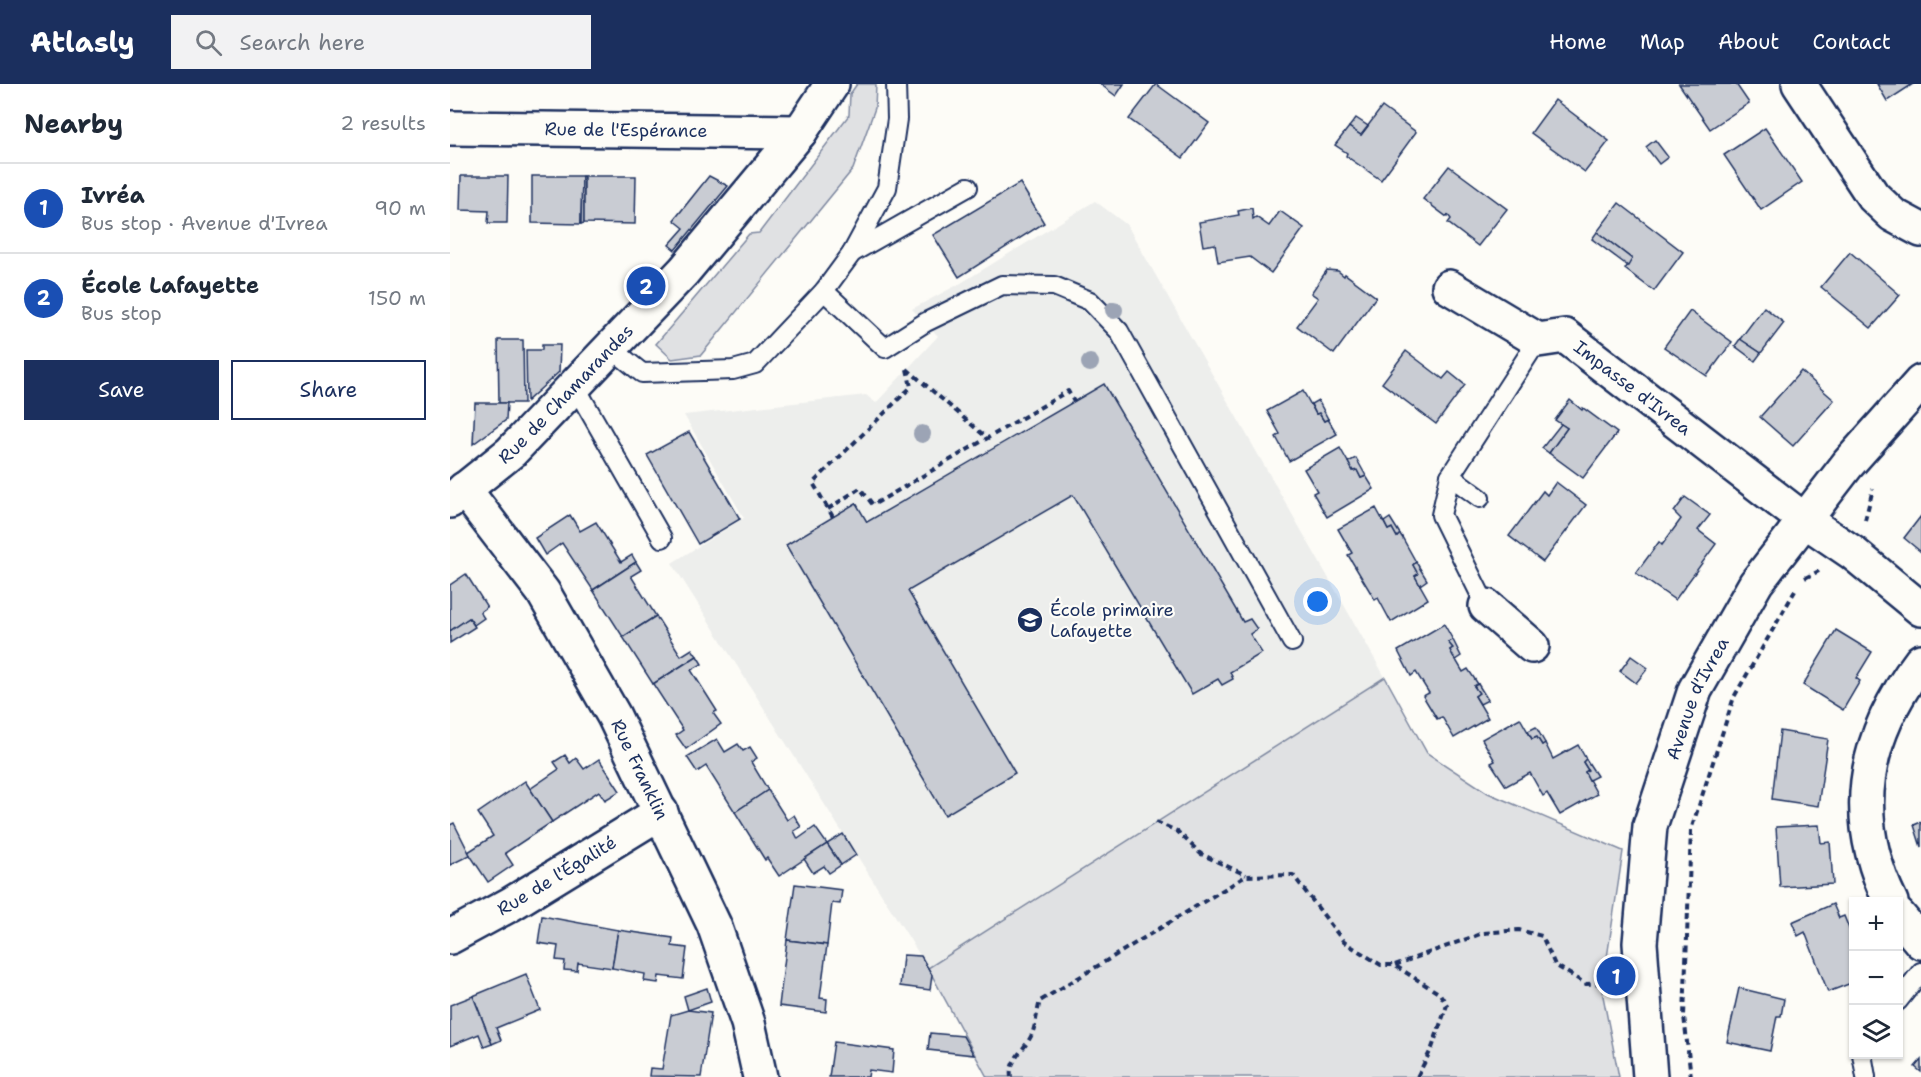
<!DOCTYPE html>
<html lang="en">
<head>
<meta charset="utf-8">
<style>
  body { margin:0; font-family:"Shantell Sans",sans-serif; background:#f2f2f3; color:#1f2937 }
  .controls { position:absolute; right:18px; bottom:18px; display:grid; overflow:hidden; border-radius:0px; box-shadow:0 2px 4px #0004 }
  .controls button { width:54px; height:54px; display:grid; place-items:center; padding:0; border:0; border-bottom:2px solid #e0e1e3; background:#fff; color:#1f2937; font:30px sans-serif }
  .you { position:absolute; left:868px; top:518px; width:21px; height:21px; margin:-15px; border:4px solid #fff; border-radius:50%; background:#1a73e8; box-shadow:0 0 0 9px #1a73e833 }
  .badge { display:grid; place-items:center; width:39px; height:39px; border-radius:50%; background:#1b2f5e; color:#fff; font-size:20px; font-weight:700 }
  .pin { position:absolute; translate:-50% -50%; border:3px solid #fff; box-shadow:0 2px 6px #0006 }
  .list { margin:0; padding:0; list-style:none }
  h2 { display:flex; justify-content:space-between; align-items:center; height:78px; margin:0; padding:0 24px; font-size:26px }
  h2 small { font-size:20px; font-weight:400; color:#747a83 }
  .list li { display:grid; grid-template-columns:39px 1fr auto; gap:18px; align-items:center; box-sizing:border-box; height:90px; padding:0 24px; border-top:2px solid #e0e1e3 }
  .list b { display:block; font-size:22px; white-space:nowrap }
  .list p { margin:0; font-size:20px; white-space:nowrap; color:#747a83 }
  .list em { font-size:20px; font-style:normal; color:#747a83 }
  .actions { display:flex; gap:12px; padding:18px 24px }
  .actions a { flex:1; padding:14px 0; border:2px solid #1b2f5e; border-radius:0px; text-align:center; font-size:21px; color:#1b2f5e }
  .actions .main { background:#1b2f5e; color:#fff }
  .icon { flex:none; width:33px; height:33px; fill:none; stroke:currentColor; stroke-width:2; stroke-linecap:round; stroke-linejoin:round }
  .map { position:relative; flex:none; width:1471px; height:993px; overflow:hidden }
  header { display:flex; align-items:center; gap:36px; box-sizing:border-box; height:84px; padding:0 30px; background:#1b2f5e; color:#fff }
  header strong { font-size:28px }
  nav { display:flex; gap:33px; margin-inline-start:auto; font-size:21px }
  .search { width:420px; height:54px; background:#f2f2f3; display:flex; align-items:center; gap:15px; box-sizing:border-box; padding:0 21px; border-radius:0px; color:#747a83; font-size:22px }
  main { display:flex }
  aside { flex:1; background:#fff }
  .map>svg:first-child { display:block }
  .built { fill:#edeeec }
  .green { fill:#e0e1e3; stroke:#7e88a0; stroke-width:1.5 }
  .building { fill:#c9ccd3; stroke:#1b2f5e; stroke-width:1.5 }
  .lines { fill:none; stroke-linecap:round; stroke-linejoin:round }
  .lane-casing { stroke:#1b2f5e; stroke-width:22 }
  .street-casing { stroke:#1b2f5e; stroke-width:38 }
  .path { stroke:#1b2f5e; stroke-width:4; stroke-dasharray:6 4.5; stroke-linecap:butt }
  .lane { stroke:#fdfcf7; stroke-width:18 }
  .street { stroke:#fdfcf7; stroke-width:33 }
  .tree { fill:#9ca4b5 }
  .labels { text-anchor:middle; dominant-baseline:central; stroke-width:4.5; stroke-linejoin:round; paint-order:stroke }
  .street-label { font-size:18px; fill:#1b2f5e; stroke:#fdfcf7 }
  .poi-label { font-size:18px; fill:#1b2f5e; stroke:#fdfcf7; text-anchor:start }
</style>
</head>
<body>
<header>
<strong>Atlasly</strong>
<div class="search"><svg class="icon" aria-label="search" viewBox="0 0 24 24"><circle cx="10" cy="10" r="6"/><path d="M15 15l6 6"/></svg>Search here</div>
<nav><a>Home</a><a>Map</a><a>About</a><a>Contact</a></nav>
</header>
<main>
<aside>
<h2>Nearby<small>2 results</small></h2>
<ul class="list">
<li><span class="badge" style="background:#1a4fb4">1</span><div><b>Ivréa</b><p>Bus stop · Avenue d'Ivrea</p></div><em>90 m</em></li>
<li><span class="badge" style="background:#1a4fb4">2</span><div><b>École Lafayette</b><p>Bus stop</p></div><em>150 m</em></li>
</ul>
<div class="actions"><a class="main">Save</a><a>Share</a></div>
</aside>
<div class="map">
<svg width="1471" height="993" viewBox="0 0 1471 993">
  <rect width="100%" height="100%" fill="#fdfcf7"/>
  <filter id="ink" filterUnits="userSpaceOnUse"><feTurbulence type="fractalNoise" baseFrequency=".0167" numOctaves="2"/><feDisplacementMap in="SourceGraphic" scale="12" xChannelSelector="R" yChannelSelector="G"/><feConvolveMatrix kernelMatrix="1 2 1 2 8 2 1 2 1" color-interpolation-filters="sRGB"/></filter>
  <g filter="url(#ink)">
    <polygon class="built" points="645,117 677,141 935,593 478,884 222,479 294,434 234,331 416,311 426,319 488,252 462,225 511,199"/>
    <g class="green">
      <polygon points="407,0 426,0 425,24 403,85 251,271 222,275 206,260 299,150 309,149 399,31 400,10"/>
      <polygon points="935,593 977,669 1038,709 1173,767 1152,907 1169,993 537,993 478,884"/>
    </g>
    <g class="building">
      <polygon points="650,0 674,0 666,12"/>
      <polygon points="706,0 759,39 733,74 679,35"/>
      <polygon points="1229,0 1286,0 1299,19 1260,45"/>
      <polygon points="1427,0 1463,0 1437,17"/>
      <polygon points="1105,16 1159,57 1135,88 1081,49"/>
      <polygon points="932,23 966,48 931,96 896,72 897,69 885,61 899,43 911,51"/>
      <polygon points="906,34 918,42 911,51 899,43"/>
      <polygon points="1315,44 1352,98 1311,126 1274,71"/>
      <polygon points="1205,56 1218,73 1209,80 1196,63"/>
      <polygon points="999,82 1057,125 1028,162 998,139 1001,135 998,131 997,133 973,115"/>
      <polygon points="11,92 58,92 57,139 38,139 39,127 10,126"/>
      <polygon points="82,92 132,92 131,140 82,139"/>
      <polygon points="132,92 134,92 134,139 131,140"/>
      <polygon points="134,92 186,92 185,140 134,139"/>
      <polygon points="259,92 278,102 225,166 219,161 234,144 224,136"/>
      <polygon points="570,99 594,139 509,193 483,151"/>
      <polygon points="1169,119 1233,168 1204,207 1175,185 1182,175 1147,148"/>
      <polygon points="802,124 803,135 806,133 819,142 830,127 854,144 821,189 800,173 768,178 765,160 753,162 749,138 789,131 788,127"/>
      <polygon points="1147,148 1182,175 1178,182 1142,155"/>
      <polygon points="1400,168 1450,211 1421,244 1371,203"/>
      <polygon points="877,186 888,187 894,192 895,190 926,213 884,270 847,242 868,214 861,209"/>
      <polygon points="1314,223 1334,239 1311,269 1290,255"/>
      <polygon points="1240,227 1282,258 1257,292 1214,263"/>
      <polygon points="1290,255 1311,269 1305,277 1285,262"/>
      <polygon points="48,256 73,256 74,319 49,319"/>
      <polygon points="92,261 110,261 109,288 77,317 76,266 92,266"/>
      <polygon points="956,267 993,295 999,288 1015,301 986,340 932,299"/>
      <polygon points="1351,287 1384,316 1343,362 1310,333"/>
      <polygon points="654,300 793,538 800,535 807,545 800,550 812,569 780,588 783,595 772,601 768,595 742,610 623,411 458,507 565,689 495,731 336,461 406,419 417,438"/>
      <polygon points="853,307 866,330 869,329 874,337 878,335 887,350 839,377 826,353 830,350 817,327"/>
      <polygon points="868,316 878,335 874,337 869,329 866,330 861,320"/>
      <polygon points="1120,316 1132,326 1133,324 1167,349 1133,394 1099,369 1117,344 1105,336"/>
      <polygon points="25,319 57,319 56,336 23,360"/>
      <polygon points="1111,340 1117,344 1099,369 1092,364"/>
      <polygon points="239,348 290,435 248,460 197,371"/>
      <polygon points="890,364 903,387 907,386 911,394 916,392 924,405 877,433 863,409 867,407 854,385"/>
      <polygon points="906,374 916,392 911,394 907,386 903,387 898,378"/>
      <polygon points="1106,398 1136,421 1093,478 1059,452 1093,407 1097,411"/>
      <polygon points="1235,413 1260,431 1248,446 1266,460 1225,516 1186,489 1209,458 1212,461 1231,435 1224,428"/>
      <polygon points="926,424 938,446 942,444 947,453 950,450 952,453 966,478 963,481 968,490 965,492 978,515 941,538 928,514 925,516 898,471 902,469 888,445"/>
      <polygon points="120,431 130,447 146,438 171,478 182,471 186,478 143,506 112,459 95,471 85,454"/>
      <polygon points="1471,432 1471,468 1454,454"/>
      <polygon points="940,434 950,450 947,453 942,444 938,446 934,438"/>
      <polygon points="186,478 191,486 181,492 206,532 173,553 143,506"/>
      <polygon points="966,478 977,496 970,501 965,492 968,490 963,481"/>
      <polygon points="16,490 37,523 30,528 34,534 24,541 19,534 0,547 0,501"/>
      <polygon points="206,532 231,572 242,565 247,572 203,600 173,553"/>
      <polygon points="19,534 25,543 0,559 0,547"/>
      <polygon points="994,540 1003,556 998,558 1003,564 1000,566 1013,588 1018,585 1028,600 1024,602 1029,609 1025,612 1038,634 1004,654 992,633 987,635 973,612 979,609 966,588 961,592 948,567"/>
      <polygon points="1386,546 1422,568 1406,594 1410,597 1393,626 1353,601"/>
      <polygon points="1003,556 1011,572 1005,576 1000,566 1003,564 998,558"/>
      <polygon points="247,572 252,580 241,586 267,627 263,629 271,640 236,665 226,651 233,646 203,600"/>
      <polygon points="1181,572 1198,584 1186,599 1170,587"/>
      <polygon points="1028,600 1038,616 1030,620 1025,612 1029,609 1024,602"/>
      <polygon points="1070,634 1082,655 1087,653 1092,661 1095,659 1103,675 1128,661 1136,675 1133,678 1138,686 1135,688 1147,710 1110,731 1097,709 1093,712 1080,689 1056,702 1041,679 1045,677 1032,655"/>
      <polygon points="1086,643 1095,659 1092,661 1087,653 1082,655 1078,647"/>
      <polygon points="1330,647 1378,655 1368,722 1322,715"/>
      <polygon points="267,655 275,668 288,660 293,667 300,663 307,674 301,678 318,706 285,728 256,682 247,688 237,673"/>
      <polygon points="115,671 120,679 126,674 134,685 149,675 170,707 155,716 149,707 102,738 80,705 109,685 104,678"/>
      <polygon points="1136,675 1147,692 1139,696 1135,688 1138,686 1133,678"/>
      <polygon points="75,697 102,738 55,769 63,781 38,798 18,768 43,752 28,729"/>
      <polygon points="318,706 337,736 344,731 351,743 344,747 348,755 365,743 377,760 329,792 317,774 315,776 285,728"/>
      <polygon points="1471,738 1471,763 1464,741"/>
      <polygon points="4,739 20,771 0,781 0,741"/>
      <polygon points="1369,741 1371,759 1380,758 1383,800 1330,803 1326,743"/>
      <polygon points="393,750 406,771 391,781 377,760"/>
      <polygon points="377,760 391,781 379,789 374,782 363,789 354,775"/>
      <polygon points="345,800 392,806 390,820 382,819 377,861 337,856"/>
      <polygon points="1383,820 1389,834 1394,832 1404,857 1404,898 1378,908 1355,848 1348,852 1342,838"/>
      <polygon points="92,832 168,846 162,884 128,879 127,887 114,886 115,877 106,876 108,862 88,859"/>
      <polygon points="168,846 223,854 222,862 237,864 233,895 209,892 208,899 194,897 195,890 162,884"/>
      <polygon points="337,856 377,861 370,914 377,915 376,928 329,922"/>
      <polygon points="453,871 471,872 482,891 480,906 450,902"/>
      <polygon points="76,890 90,926 46,944 51,956 42,960 23,912"/>
      <polygon points="257,904 261,918 238,926 234,912"/>
      <polygon points="1289,904 1334,915 1331,932 1327,932 1320,967 1277,958"/>
      <polygon points="23,912 42,960 34,963 29,950 0,962 0,921"/>
      <polygon points="238,926 261,929 251,993 199,992 200,984 212,985 221,931"/>
      <polygon points="480,949 513,952 524,971 478,966"/>
      <polygon points="384,958 444,966 442,989 419,986 418,993 379,993"/>
      <polygon points="1471,976 1471,988 1465,983"/>
    </g>
    <g class="lines">
      <g class="lane-casing">
        <g id="lane">
          <polyline points="402,169 518,103"/>
          <polyline points="374,207 435,264 476,238 552,201 604,202 640,217 669,247 842,558"/>
          <polyline points="161,264 192,289 283,286 305,280 374,207 402,169 437,104 447,35 446,0"/>
          <polyline points="125,302 212,454"/>
          <polyline points="1000,392 991,431 1036,522"/>
          <polyline points="1030,414 1000,392 1088,256"/>
          <polyline points="1448,917 1471,888"/>
          <polyline points="1412,970 1416,993"/>
        </g>
      </g>
      <g class="street-casing">
        <g id="street">
          <polyline points="1349,0 1423,112 1443,131 1471,146"/>
          <path id="s1" d="M0,44L350,48"/>
          <path id="s2" d="M999,203L1088,256L1115,252L1353,435L1403,469L1471,525"/>
          <path id="s3" d="M14,405L93,508L164,632L264,841L298,939L310,993"/>
          <path id="s4" d="M0,417L61,368L234,187L350,48L382,0"/>
          <polyline points="1036,522 1082,562"/>
          <path d="M1441,818C1398,731 1414,652 1471,577"/>
          <polyline points="1448,831 1471,858"/>
          <path id="s5" d="M0,853L61,820L211,728"/>
          <path id="s6" d="M1200,993L1190,859L1200,742L1245,606L1306,499L1398,380L1471,298"/>
        </g>
      </g>
      <g class="path">
        <polyline points="457,285 536,353"/>
        <polyline points="378,425 410,404 423,421 618,307 624,318"/>
        <polyline points="383,433 363,399 461,303 457,285"/>
        <polyline points="1415,436 1423,405"/>
        <polyline points="1355,494 1369,487"/>
        <polyline points="706,738 727,747 751,770 796,791"/>
        <polyline points="945,881 1033,849 1069,846 1092,852 1105,881 1136,900 1159,899"/>
        <path d="M561,993C558,976 576,965 582,950C586,940 587,927 590,917L796,792L843,791L894,858L931,881H944L990,910L997,921L982,964L967,993"/>
        <polyline points="1241,993 1234,932 1241,746 1284,613 1345,507"/>
      </g>
      <use href="#lane" class="lane"/>
      <use href="#street" class="street"/>
    </g>
    <g class="tree">
      <circle cx="664" cy="226" r="9"/>
      <circle cx="640" cy="279" r="9"/>
      <circle cx="472" cy="350" r="9"/>
    </g>
  </g>
  <defs>
    <g id="school-disc" transform="scale(1.35)"><circle r="9.5" fill="#1b2f5e" stroke="#fdfcf7"/><path d="M0-5L7-2L0 1L-7-2ZM-4 1L0 2.5L4 1V4Q0 6-4 4Z" fill="#fff"/></g>
  </defs>
  <g fill-rule="evenodd">
    <use href="#school-disc" x="580" y="536"/>
  </g>
  <g class="labels">
    <g class="street-label">
      <text stroke="none"><textPath href="#s1" startOffset="176">Rue de l'Espérance</textPath></text>
      <text stroke="none"><textPath href="#s2" startOffset="216">Impasse d'Ivrea</textPath></text>
      <text stroke="none"><textPath href="#s4" startOffset="158">Rue de Chamarandes</textPath></text>
      <text stroke="none"><textPath href="#s6" startOffset="388">Avenue d'Ivrea</textPath></text>
      <text stroke="none"><textPath href="#s3" startOffset="332">Rue Franklin</textPath></text>
      <text stroke="none"><textPath href="#s5" startOffset="123">Rue de l'Égalité</textPath></text>
    </g>
    <g class="poi-label">
      <text x="600" y="526">École primaire<tspan x="600" dy="21">Lafayette</tspan></text>
    </g>
  </g>
</svg>
<div class="controls">
<button>+</button>
<button>−</button>
<button><svg class="icon" aria-label="layers" viewBox="0 0 24 24"><path d="M12 4l9 5-9 5-9-5zM3 14l9 5 9-5"/></svg></button>
</div>
<div class="you"></div>
<div class="pin badge" style="left:1166px;top:892px;background:#1a4fb4">1</div>
<div class="pin badge" style="left:196px;top:202px;background:#1a4fb4">2</div>
</div>
</main>
</body>
</html>
